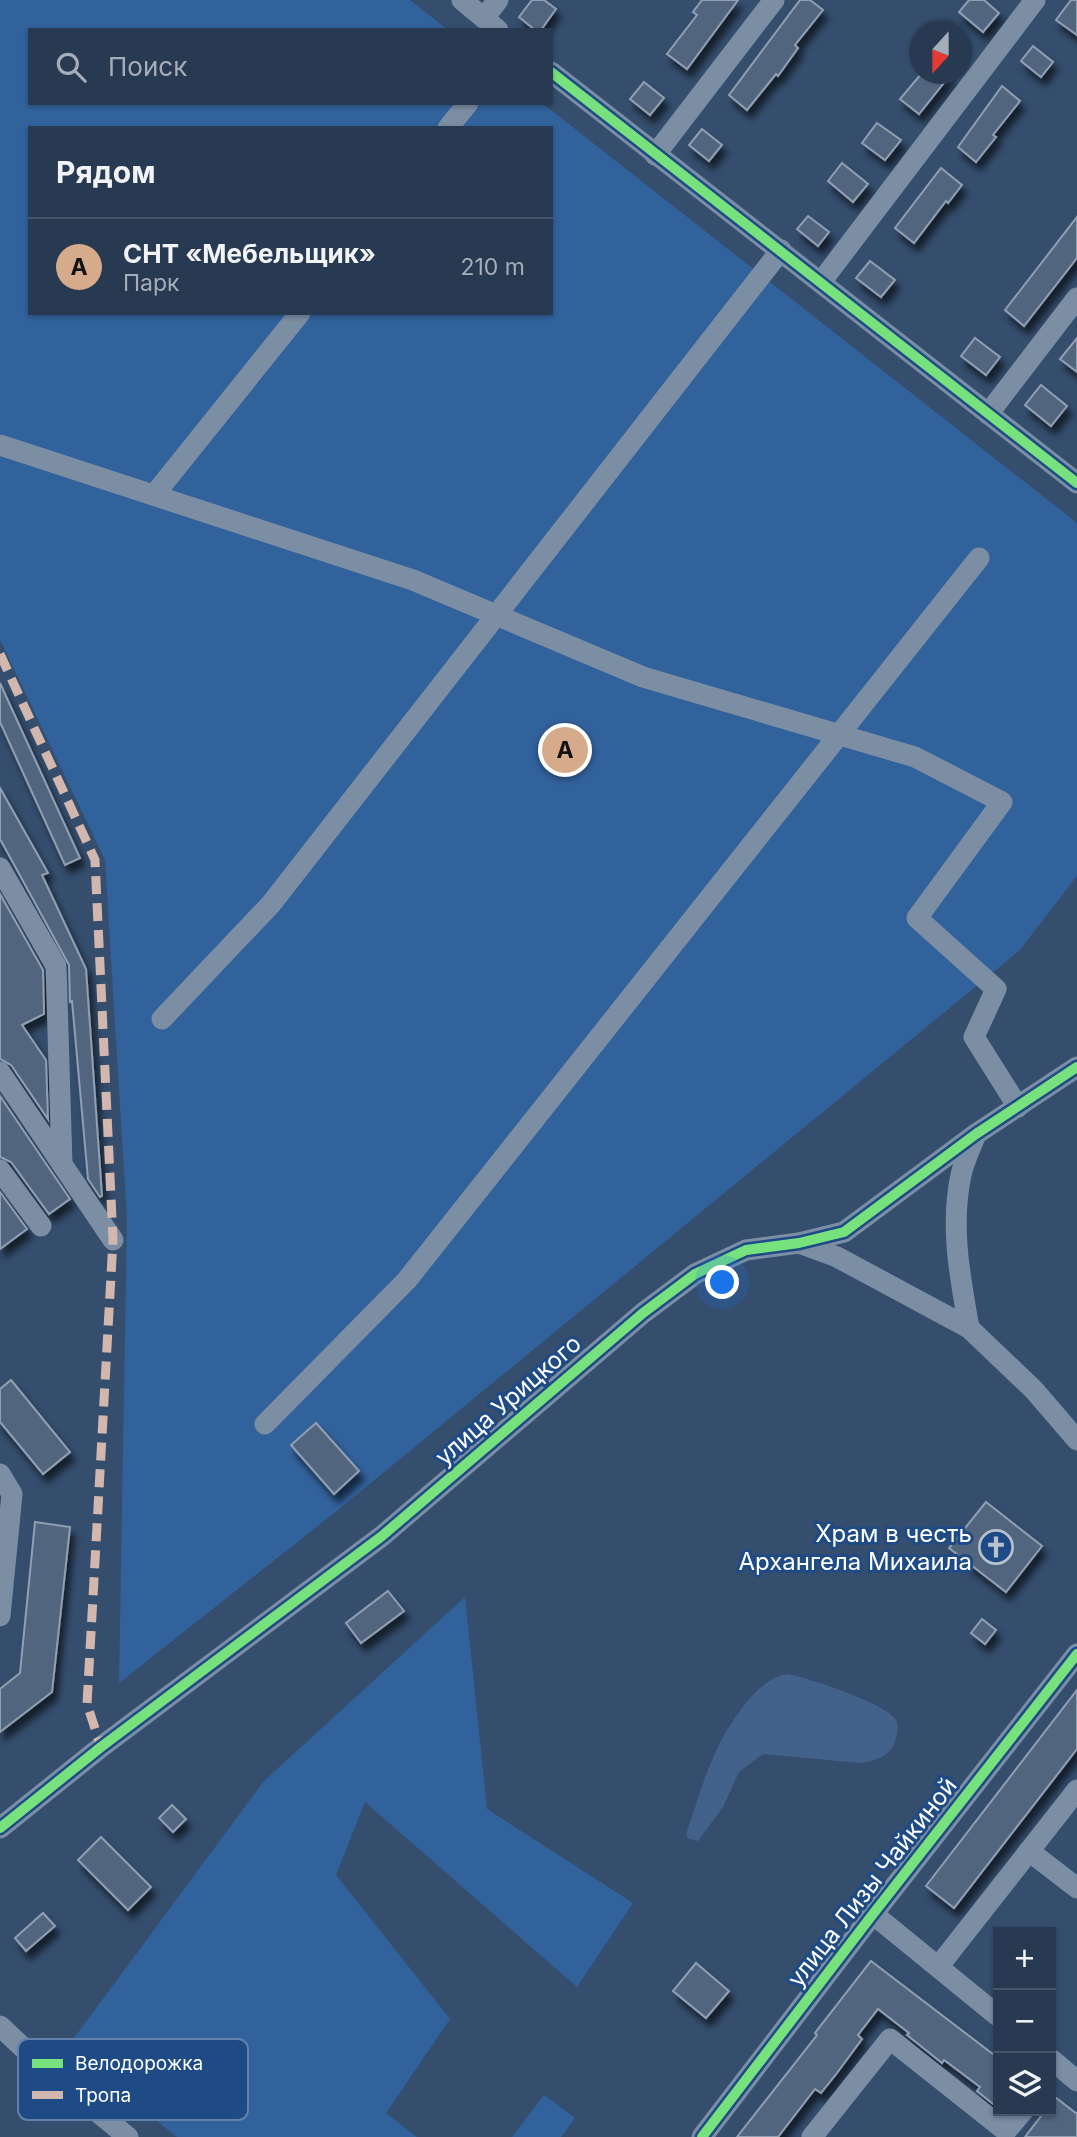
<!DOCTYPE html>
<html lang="ru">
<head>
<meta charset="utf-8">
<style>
  body { margin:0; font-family:Inter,sans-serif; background:#304159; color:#f1f3f6 }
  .controls { position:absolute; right:21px; bottom:21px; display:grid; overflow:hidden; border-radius:0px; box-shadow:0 2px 5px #0004 }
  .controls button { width:63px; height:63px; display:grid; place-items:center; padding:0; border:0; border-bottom:2px solid #445469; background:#283a52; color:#f1f3f6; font:35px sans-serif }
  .compass { position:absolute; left:909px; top:21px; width:63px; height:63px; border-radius:50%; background:#283a52; box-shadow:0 2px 5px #0004; rotate:201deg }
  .you { position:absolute; left:723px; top:1283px; width:24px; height:24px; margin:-18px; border:5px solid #fff; border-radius:50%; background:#1a73e8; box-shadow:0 0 0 10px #1a73e833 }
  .badge { display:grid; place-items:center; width:46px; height:46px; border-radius:50%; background:#d6ab8b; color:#111; font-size:23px; font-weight:700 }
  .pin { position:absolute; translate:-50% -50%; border:4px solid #fff; box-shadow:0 2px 7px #0006 }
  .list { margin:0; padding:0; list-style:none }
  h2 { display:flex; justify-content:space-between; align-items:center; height:91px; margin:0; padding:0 28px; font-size:30px }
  h2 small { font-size:23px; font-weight:400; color:#a5adb8 }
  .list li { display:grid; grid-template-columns:46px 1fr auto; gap:21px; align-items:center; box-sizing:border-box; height:98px; padding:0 28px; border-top:2px solid #445469 }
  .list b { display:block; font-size:26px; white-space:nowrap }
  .list p { margin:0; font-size:23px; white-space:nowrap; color:#a5adb8 }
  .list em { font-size:23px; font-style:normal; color:#a5adb8 }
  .icon { flex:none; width:38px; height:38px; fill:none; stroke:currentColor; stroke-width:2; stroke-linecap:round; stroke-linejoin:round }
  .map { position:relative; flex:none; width:1077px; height:2137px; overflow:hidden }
  .search { position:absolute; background:#283a52; box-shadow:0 2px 5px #0004; left:28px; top:28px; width:525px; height:77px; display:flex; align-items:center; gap:18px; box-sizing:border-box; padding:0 24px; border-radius:0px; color:#a5adb8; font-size:26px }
  .panel { position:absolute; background:#283a52; box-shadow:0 2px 5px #0004; left:28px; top:126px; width:525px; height:189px; border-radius:0px }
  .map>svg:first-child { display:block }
  .green { fill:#32629c; fill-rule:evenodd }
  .water { fill:#42628c }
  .building { fill:#51657e; stroke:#909fb2; stroke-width:2; filter:url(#shadow) }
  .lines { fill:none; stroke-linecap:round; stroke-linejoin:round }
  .minor { stroke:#7c8ea4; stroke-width:21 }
  .quiet { stroke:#d1b7ad; stroke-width:9; stroke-dasharray:18 9; stroke-linecap:butt }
  .cycleway-casing { stroke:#1e4b85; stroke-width:15 }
  .cycleway { stroke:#77e17e; stroke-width:10 }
  .labels { text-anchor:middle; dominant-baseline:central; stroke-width:6; stroke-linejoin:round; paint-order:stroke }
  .street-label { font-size:24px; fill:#fff; stroke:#1e4b85 }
  .poi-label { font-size:24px; fill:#fff; stroke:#1e4b85; text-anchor:end }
  .key { fill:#1e4b85; stroke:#6281aa; stroke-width:2 }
  .key-label { font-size:19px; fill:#fff }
</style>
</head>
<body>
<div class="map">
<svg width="1077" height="2137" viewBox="0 0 1077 2137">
  <defs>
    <filter id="shadow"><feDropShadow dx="4.5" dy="8" stdDeviation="3.5" flood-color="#0009"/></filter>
  </defs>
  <rect width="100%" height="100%" fill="#354e6e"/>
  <g class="green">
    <path d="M0,0H410L448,30H30V103H542L1077,523V876L1019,951L338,1510L119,1683L127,1220L105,860L0,640ZM30,128H551V313H30Z"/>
    <polygon points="465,1597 487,1809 633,1903 577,1987 365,1802 336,1875 450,2019 386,2113 417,2137 177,2137 66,2049 264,1781"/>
    <polygon points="544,2095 575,2118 561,2137 512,2137"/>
  </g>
  <path class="water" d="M788,1674C808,1678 888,1704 896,1720C899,1726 897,1735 895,1741C891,1756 875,1761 861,1763L763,1754L739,1772L723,1807L698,1841L687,1838V1831C704,1782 712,1746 745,1704C757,1690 769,1677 788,1674Z"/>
  <g class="building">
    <polygon points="532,0 544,0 556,9 541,30 535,30 519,17"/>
    <polygon points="702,0 738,0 687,69 667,54 697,15 693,12"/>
    <polygon points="800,0 810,0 823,10 795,45 798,48 778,76 776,74 747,110 729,95"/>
    <polygon points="969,0 984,0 999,13 983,32 959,12"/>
    <polygon points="1071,0 1077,0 1077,35 1056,20"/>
    <polygon points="1033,46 1053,62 1041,77 1021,61"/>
    <polygon points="921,74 951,74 919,114 900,99"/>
    <polygon points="644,82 664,98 650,115 630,99"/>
    <polygon points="1002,86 1020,101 993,135 996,137 976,162 958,147"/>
    <polygon points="877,123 901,140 885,160 862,143"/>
    <polygon points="702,129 722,145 709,161 689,145"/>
    <polygon points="842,163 868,184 853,202 828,181"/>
    <polygon points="941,168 962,185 948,203 946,201 914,243 895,228"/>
    <polygon points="808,216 829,232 818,246 797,229"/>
    <polygon points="1077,217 1077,258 1024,326 1005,310"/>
    <polygon points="870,261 895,280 881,297 856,278"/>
    <polygon points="975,338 1000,357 986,375 961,356"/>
    <polygon points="1077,338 1077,372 1060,359"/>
    <polygon points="1041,385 1067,406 1051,426 1025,405"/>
    <polygon points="0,683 80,858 65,865 0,722"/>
    <polygon points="0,788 48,873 42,875 86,969 102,1196 100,1197 88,1179 72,1001 70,1002 69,965 0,839"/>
    <polygon points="0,894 43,970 44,1014 22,1025 46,1060 48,1119 11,1065 0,1059"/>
    <polygon points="0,1096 70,1199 49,1214 11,1162 0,1157"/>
    <polygon points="0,1192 27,1229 0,1249"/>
    <polygon points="11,1380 70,1452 43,1474 0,1422 0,1389"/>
    <polygon points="316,1423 359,1471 334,1494 291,1445"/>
    <polygon points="986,1502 1042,1546 1006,1592 949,1548"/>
    <polygon points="35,1522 70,1527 52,1692 0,1732 0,1689 20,1673"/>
    <polygon points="388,1591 404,1611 361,1643 346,1623"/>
    <polygon points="982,1619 996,1630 985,1644 971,1633"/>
    <polygon points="1077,1690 1077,1749 954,1908 926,1886"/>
    <polygon points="172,1805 186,1819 173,1832 159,1818"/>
    <polygon points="101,1837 151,1887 128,1910 78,1860"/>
    <polygon points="43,1913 55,1926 26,1951 15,1938"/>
    <polygon points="871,1961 998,2058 998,2108 977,2091 980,2087 944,2060 942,2063 907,2035 909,2033 878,2009 858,2035 862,2039 837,2073 821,2093 815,2089 778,2137 737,2137 817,2035 815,2033"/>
    <polygon points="696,1963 729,1991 706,2018 673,1991"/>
    <polygon points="1055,2097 1077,2114 1077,2137 1025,2137 1045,2111 1051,2111 1051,2103"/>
  </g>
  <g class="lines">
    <g class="minor">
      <polyline points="462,0 498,30"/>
      <polyline points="484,18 498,0"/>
      <polyline points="551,72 1077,483"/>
      <polyline points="448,128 468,103"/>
      <polyline points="655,155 774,0"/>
      <polyline points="821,282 1035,0"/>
      <polyline points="988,414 1077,298"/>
      <polyline points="0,445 413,580 643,677 915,757 1002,802 917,918 996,989 974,1037 1018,1107"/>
      <polyline points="154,495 300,313"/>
      <polyline points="0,868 56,966 62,1164"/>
      <polyline points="162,1019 271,904 781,250"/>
      <polyline points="0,1072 113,1240"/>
      <polyline points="0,1170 41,1226"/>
      <polyline points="799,1243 837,1257 969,1328 1034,1390 1077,1440"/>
      <path d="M969,1328C960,1277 950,1226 961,1175C964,1161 971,1147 976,1134"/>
      <polyline points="265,1424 407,1280 979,558"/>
      <polyline points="0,1474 12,1494 0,1616"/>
      <polyline points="0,1828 101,1747 382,1536 643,1313 695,1274 746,1250 799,1243 844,1232 976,1134 1077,1067"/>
      <polyline points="1029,1851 1077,1888"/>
      <polyline points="873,1914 998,2016"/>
      <polyline points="938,1967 1077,1790"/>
      <polyline points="0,2026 50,2073 128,2137"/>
      <polyline points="1051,2059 1077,2081"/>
      <polyline points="702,2137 873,1914 1077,1654"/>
      <polyline points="812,2137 890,2039 1006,2131 1023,2111"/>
    </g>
    <polyline class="quiet" points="0,654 95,860 113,1240 87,1704 101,1747"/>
    <g class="cycleway-casing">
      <g id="cycleway">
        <polyline points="551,72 1077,483"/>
        <polyline points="0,1828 101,1747 382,1536 643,1313 695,1274 746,1250 799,1243 844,1232 976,1134 1077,1067"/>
        <polyline points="702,2137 873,1914 1077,1654"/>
      </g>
    </g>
    <use href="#cycleway" class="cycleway"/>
  </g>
  <defs>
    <g id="church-ring" transform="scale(1.75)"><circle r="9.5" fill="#1e4b85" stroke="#b8c1cc" stroke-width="1.5"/><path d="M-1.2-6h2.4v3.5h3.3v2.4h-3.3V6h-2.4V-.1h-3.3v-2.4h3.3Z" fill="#b8c1cc"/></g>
  </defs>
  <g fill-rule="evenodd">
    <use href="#church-ring" x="996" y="1547"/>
  </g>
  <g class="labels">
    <g class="street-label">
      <text transform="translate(508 1400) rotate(-41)">улица Урицкого</text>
      <text transform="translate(872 1882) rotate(-52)">улица Лизы Чайкиной</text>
    </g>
    <g class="poi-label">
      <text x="972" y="1533">Храм в честь<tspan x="972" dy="28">Архангела Михаила</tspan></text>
    </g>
  </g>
  <rect x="18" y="2039" width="230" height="81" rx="10" class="key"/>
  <rect x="32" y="2059" width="31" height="9" fill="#77e17e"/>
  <rect x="32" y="2091" width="31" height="8" fill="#d1b7ad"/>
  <g class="key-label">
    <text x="75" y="2070">Велодорожка</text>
    <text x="75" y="2102">Тропа</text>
  </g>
</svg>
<div class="controls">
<button>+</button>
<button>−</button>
<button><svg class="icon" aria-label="layers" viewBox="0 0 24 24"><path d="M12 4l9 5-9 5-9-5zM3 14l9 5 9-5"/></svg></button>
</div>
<svg class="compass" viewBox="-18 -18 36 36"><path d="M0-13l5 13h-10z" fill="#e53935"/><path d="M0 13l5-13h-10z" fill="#a5adb8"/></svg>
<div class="you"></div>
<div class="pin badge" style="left:565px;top:750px">A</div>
<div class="search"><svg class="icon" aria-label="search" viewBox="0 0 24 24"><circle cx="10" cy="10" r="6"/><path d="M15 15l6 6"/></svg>Поиск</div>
<section class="panel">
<h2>Рядом<small></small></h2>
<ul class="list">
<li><span class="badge">A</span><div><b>СНТ «Мебельщик»</b><p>Парк</p></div><em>210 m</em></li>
</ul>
</section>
</div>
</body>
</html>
